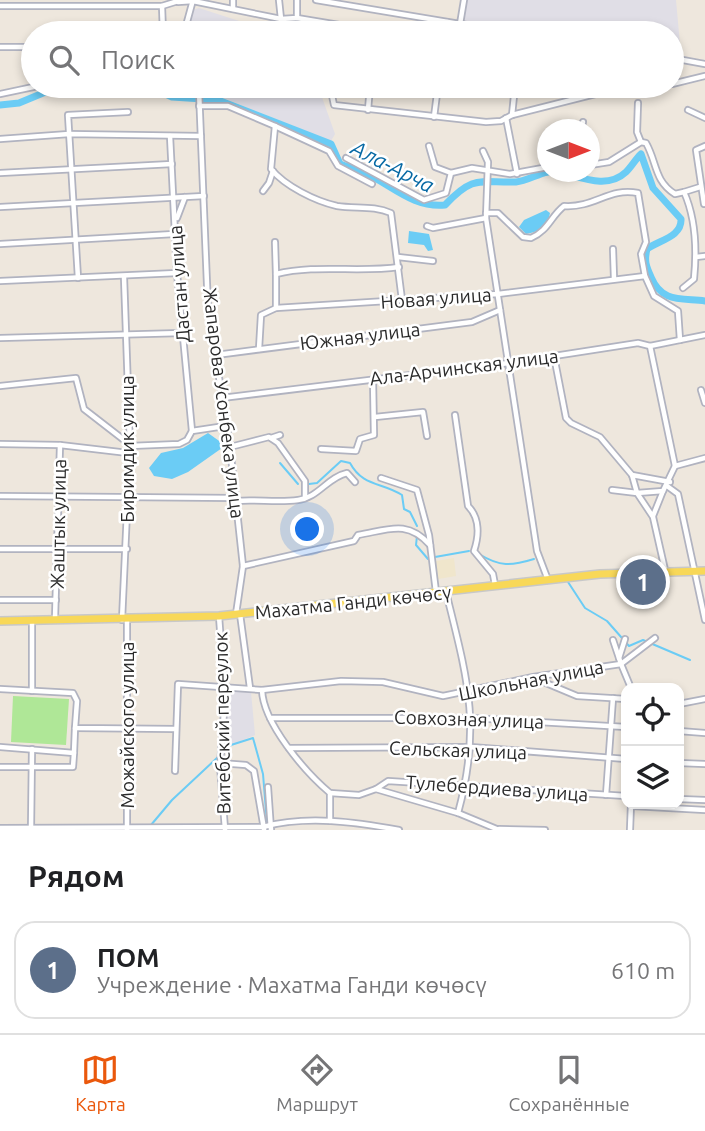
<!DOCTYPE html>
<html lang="ru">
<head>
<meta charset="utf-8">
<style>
  body { margin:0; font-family:Ubuntu,sans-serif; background:#f6f6f6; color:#202124 }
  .controls { position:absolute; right:21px; bottom:21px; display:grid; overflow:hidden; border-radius:14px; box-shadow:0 4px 10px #0003 }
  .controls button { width:63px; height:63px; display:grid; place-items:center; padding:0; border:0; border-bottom:2px solid #e0e0e0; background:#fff; color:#202124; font:35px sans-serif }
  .compass { position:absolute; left:537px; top:119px; width:63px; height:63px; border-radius:50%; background:#fff; box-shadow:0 4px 10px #0003; rotate:90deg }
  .you { position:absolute; left:308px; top:530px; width:24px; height:24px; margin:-18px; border:5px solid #fff; border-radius:50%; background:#1a73e8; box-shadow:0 0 0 10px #1a73e833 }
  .badge { display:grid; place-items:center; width:46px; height:46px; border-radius:50%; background:#ea580c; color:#fff; font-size:23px; font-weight:700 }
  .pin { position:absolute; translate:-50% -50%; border:4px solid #fff; box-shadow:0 2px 7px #0006 }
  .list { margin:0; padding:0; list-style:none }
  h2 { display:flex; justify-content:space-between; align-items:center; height:91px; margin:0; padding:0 28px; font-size:30px }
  h2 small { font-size:23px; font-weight:400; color:#757577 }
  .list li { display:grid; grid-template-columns:46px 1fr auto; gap:21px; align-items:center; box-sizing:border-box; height:98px; margin:0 14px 14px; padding:0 14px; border:2px solid #e0e0e0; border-radius:21px }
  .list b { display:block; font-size:26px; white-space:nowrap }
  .list p { margin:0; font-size:23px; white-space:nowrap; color:#757577 }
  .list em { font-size:23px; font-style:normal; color:#757577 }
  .icon { flex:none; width:38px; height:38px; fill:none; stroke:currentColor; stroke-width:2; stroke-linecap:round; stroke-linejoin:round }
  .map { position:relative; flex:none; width:705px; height:830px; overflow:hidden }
  .search { position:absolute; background:#fff; box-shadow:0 4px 10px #0003; left:21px; right:21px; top:21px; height:77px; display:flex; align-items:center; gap:18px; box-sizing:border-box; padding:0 24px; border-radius:38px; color:#757577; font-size:26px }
  .sheet { height:203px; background:#fff }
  nav { display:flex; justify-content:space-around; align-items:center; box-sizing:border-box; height:98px; border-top:2px solid #e0e0e0; background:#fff; font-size:19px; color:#757577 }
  nav a { display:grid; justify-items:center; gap:4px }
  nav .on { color:#ea580c }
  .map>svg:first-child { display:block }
  .industrial { fill:#e0dee6 }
  .education { fill:#f0e6cc }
  .green { fill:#afe797 }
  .water { fill:#6bccf5 }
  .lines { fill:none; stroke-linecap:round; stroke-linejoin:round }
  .stream { stroke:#6bccf5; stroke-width:2 }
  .river { stroke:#6bccf5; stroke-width:7 }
  .minor-casing { stroke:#b1b3c0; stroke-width:8 }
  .primary-casing { stroke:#c8c8c8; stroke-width:10 }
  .minor { stroke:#fff; stroke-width:4.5 }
  .primary { stroke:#f8d858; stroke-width:7 }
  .labels { text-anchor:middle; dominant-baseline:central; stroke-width:5; stroke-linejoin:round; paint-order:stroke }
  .street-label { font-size:19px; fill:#2b2b2b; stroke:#fff }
  .water-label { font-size:21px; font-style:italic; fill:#0769a4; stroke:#fff }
</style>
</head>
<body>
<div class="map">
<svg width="705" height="830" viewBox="0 0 705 830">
  <rect width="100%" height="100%" fill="#eee7dd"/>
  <g class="industrial">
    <polygon points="465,0 676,0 682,66 672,64 672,33 485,33 461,29"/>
    <polygon points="199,8 276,33 186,33 193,10"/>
    <polygon points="203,86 318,86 335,134 331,141 203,90"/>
    <polygon points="226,688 251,692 255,735 222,749"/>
  </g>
  <polygon class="education" points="454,558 456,576 438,579 436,561"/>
  <polygon class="green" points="13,696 69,699 66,745 11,742"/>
  <g class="water">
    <path d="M546,210L550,213C548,227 539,232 526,234L519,227L524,220Z"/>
    <polygon points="409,231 429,234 433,250 428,251 424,245 408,243"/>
    <polygon points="208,433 222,443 222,448 188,472 172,479 154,476 149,468 161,453 183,448"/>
  </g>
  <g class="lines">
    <g class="stream">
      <polyline points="280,463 298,484"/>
      <path d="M309,484L317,483L341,461L350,463C363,487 382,482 402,495L404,509L410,512L417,526"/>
      <polyline points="417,536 416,545 428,559"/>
      <path d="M479,554C500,567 511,566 534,559"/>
      <polyline points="435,557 469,551"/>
      <polyline points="568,582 585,608 607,621 629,646 643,640 690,660"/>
      <polyline points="224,751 231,745 253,738 263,774 267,823"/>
      <polyline points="151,825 172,800 218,757"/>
      <polyline points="267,829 267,830"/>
    </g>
    <g class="river">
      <path d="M149,86L172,97L218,100L331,144L340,164C347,167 353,168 361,171C390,183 411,208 445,205C474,174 480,183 516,182C527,181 537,174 548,172"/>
      <polyline points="0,105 19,103 60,86"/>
      <path d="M560,172C581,177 607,190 626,172C631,167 635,160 641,154L653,188L681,219C682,237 659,240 647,249C644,261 646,266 651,277C662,303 681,298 705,301"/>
    </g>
    <g class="minor-casing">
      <g id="minor">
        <polyline points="279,0 281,19"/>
        <polyline points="316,0 460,24 464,0"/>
        <polyline points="178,2 193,1 281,19 297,18 297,0"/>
        <polyline points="0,6 162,6"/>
        <polyline points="233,9 233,0"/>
        <polyline points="297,18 387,33"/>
        <polyline points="310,21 315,33"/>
        <polyline points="460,24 518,33"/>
        <polyline points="163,33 162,6 178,1"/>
        <polyline points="184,33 193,0"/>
        <polyline points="445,33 447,22"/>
        <polyline points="0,47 33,47"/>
        <polyline points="672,58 705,64"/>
        <polyline points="672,84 705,76"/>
        <polyline points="186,86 199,91 208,308 230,447 243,566 236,614"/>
        <polyline points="330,86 334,105 486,122 501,121 512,115 623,87 645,86"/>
        <polyline points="0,94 38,86"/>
        <polyline points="638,103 637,132 641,142"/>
        <polyline points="199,106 228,106 275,126 329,151 338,166 372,184"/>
        <polyline points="368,110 370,86"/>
        <polyline points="688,110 705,118"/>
        <polyline points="512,115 515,86"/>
        <polyline points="434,117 438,86"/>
        <polyline points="506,118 517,174"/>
        <path d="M275,126L271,169C285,186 315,201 337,206C355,209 374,205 391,213L402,300"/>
        <polyline points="581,130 583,122"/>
        <polyline points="170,136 177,273 192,431"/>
        <polyline points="0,139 69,134 201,136"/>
        <polyline points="429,146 435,167 451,173 472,168 510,174 548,167"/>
        <polyline points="483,151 488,162 486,218 537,551 548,580"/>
        <polyline points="346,158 424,200 446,193 451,173"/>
        <path d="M590,165L609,162L641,142L646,143C657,162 654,181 675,194L684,192C696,219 697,249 694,279L683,288"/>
        <polyline points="0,173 172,164"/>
        <polyline points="263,191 269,183 273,171"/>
        <polyline points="684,192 700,187"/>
        <polyline points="704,204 696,150 705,146"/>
        <polyline points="0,207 204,196"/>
        <path d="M486,213H498L523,237L531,238C548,231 551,216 564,206C595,208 609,187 638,193L646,242L641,254L645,276L654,296L678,311L680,340"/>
        <polyline points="177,218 185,197"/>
        <polyline points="427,226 433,228 486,218"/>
        <polyline points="275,242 276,274"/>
        <polyline points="0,244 174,234"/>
        <polyline points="613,249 614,278"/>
        <polyline points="398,257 433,261"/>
        <polyline points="696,257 705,256"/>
        <polyline points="78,278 68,115 128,112"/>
        <polyline points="0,281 177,273"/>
        <path d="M276,308V274C318,264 358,273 399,267"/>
        <polyline points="0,338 182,333"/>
        <polyline points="259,349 261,315 276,308 498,294 645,276"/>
        <polyline points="216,355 472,322 500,310"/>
        <polyline points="554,356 566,418 571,423 600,437 632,475 637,493 663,491 675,466 650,346"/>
        <polyline points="0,386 76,378 84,409 124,440 130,440"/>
        <polyline points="701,390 705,403"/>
        <polyline points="222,398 509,363 638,343 650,346 705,335"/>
        <path d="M455,415L468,506C480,518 479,536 474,551L493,574L495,585"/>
        <polyline points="375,417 423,412 427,436"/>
        <polyline points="271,438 280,435"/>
        <polyline points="0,444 60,445 128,453"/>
        <polyline points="130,446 179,444 187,440 192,431 225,426"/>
        <polyline points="230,447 269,437 278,443 305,481 305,498"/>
        <polyline points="321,449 356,451 360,439 374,435 373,379"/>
        <polyline points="675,466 705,458"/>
        <polyline points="632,475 670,482"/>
        <polyline points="381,478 417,490 429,535 436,592"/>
        <polyline points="667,486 678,494 705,620"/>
        <polyline points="612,490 637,493 653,517 665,570"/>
        <polyline points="0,496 235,498"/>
        <path d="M236,501C256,499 278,503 298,500C318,498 328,477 347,473L355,482"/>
        <polyline points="653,516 663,491"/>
        <polyline points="0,549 127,549"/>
        <path d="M243,566L354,541L358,535C388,530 407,519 430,545"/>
        <path d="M446,592C467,677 482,725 458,813"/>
        <polyline points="0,600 56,600"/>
        <polyline points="240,614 250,688"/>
        <polyline points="219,616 225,698 220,766 225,829"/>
        <polyline points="55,619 60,445"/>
        <polyline points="122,620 130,446 124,277"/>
        <polyline points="613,640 619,658"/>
        <polyline points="621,664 655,638"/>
        <polyline points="621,664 619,658 625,639"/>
        <polyline points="534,678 577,696 626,699"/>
        <polyline points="0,689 73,693 77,701 75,728 175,729"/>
        <path d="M262,690C263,723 305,772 330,793V821"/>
        <polyline points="32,691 32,621"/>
        <polyline points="679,704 705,699"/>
        <polyline points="270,718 471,718 626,727"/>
        <polyline points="679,731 705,733"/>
        <polyline points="0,747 74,753 75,728"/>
        <polyline points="289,748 471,747 626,759"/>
        <polyline points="220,763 246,765 254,771 264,829"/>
        <polyline points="679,763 705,764"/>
        <polyline points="0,767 73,767 74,753"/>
        <polyline points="175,771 178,684 262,690 341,681 383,682 443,696 533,677 621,664 631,688"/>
        <polyline points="268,787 271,830"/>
        <polyline points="376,789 458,813 499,830"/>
        <polyline points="330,793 359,795 376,789 388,781 626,796"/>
        <polyline points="606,795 613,698"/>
        <polyline points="679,799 705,800"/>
        <polyline points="632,806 705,810"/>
        <path d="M0,828L263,827C306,815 356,822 399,830"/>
        <polyline points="31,829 32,749"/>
        <polyline points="499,829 545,830"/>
        <polyline points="127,830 127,620"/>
        <polyline points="630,830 631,804"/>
      </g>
    </g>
    <g class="primary-casing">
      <polyline id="primary" points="0,621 219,616 600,574 705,571"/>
    </g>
    <use href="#minor" class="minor"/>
    <use href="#primary" class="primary"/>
  </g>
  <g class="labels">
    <g class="street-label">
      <text transform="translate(179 284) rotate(-94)">Дастан улица</text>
      <text transform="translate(436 298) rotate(-4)">Новая улица</text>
      <text transform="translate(360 336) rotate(-7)">Южная улица</text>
      <text transform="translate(464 367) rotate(-7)">Ала-Арчинская улица</text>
      <text transform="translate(224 403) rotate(83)">Жапарова Усонбека улица</text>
      <text transform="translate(127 449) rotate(-90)">Биримдик улица</text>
      <text transform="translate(58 524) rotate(-89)">Жаштык улица</text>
      <text transform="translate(353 602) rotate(-6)">Махатма Ганди көчөсү</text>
      <text transform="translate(531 680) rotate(-11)">Школьная улица</text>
      <text transform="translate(469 719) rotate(2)">Совхозная улица</text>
      <text transform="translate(222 723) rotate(-91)">Витебский переулок</text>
      <text transform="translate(127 725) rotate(-90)">Можайского улица</text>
      <text transform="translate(458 750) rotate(2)">Сельская улица</text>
      <text transform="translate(497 788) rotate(4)">Тулебердиева улица</text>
    </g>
    <g class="water-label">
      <text transform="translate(393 166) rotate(27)">Ала-Арча</text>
    </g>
  </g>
</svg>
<div class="controls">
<button><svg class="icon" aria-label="locate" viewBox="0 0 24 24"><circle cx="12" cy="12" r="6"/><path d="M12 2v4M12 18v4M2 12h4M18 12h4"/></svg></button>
<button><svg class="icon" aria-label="layers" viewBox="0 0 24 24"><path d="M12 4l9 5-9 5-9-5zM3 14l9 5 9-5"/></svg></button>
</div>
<svg class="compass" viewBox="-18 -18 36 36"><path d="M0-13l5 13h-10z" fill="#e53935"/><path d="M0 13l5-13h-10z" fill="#757577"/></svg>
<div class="you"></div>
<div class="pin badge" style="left:643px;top:582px;background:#5c6f8a">1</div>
<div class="search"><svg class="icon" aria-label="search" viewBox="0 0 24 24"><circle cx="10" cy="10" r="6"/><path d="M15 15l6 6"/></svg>Поиск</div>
</div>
<section class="sheet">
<h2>Рядом<small></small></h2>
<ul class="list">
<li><span class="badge" style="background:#5c6f8a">1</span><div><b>ПОМ</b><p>Учреждение · Махатма Ганди көчөсү</p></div><em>610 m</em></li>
</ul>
</section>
<nav>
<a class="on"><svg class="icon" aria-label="map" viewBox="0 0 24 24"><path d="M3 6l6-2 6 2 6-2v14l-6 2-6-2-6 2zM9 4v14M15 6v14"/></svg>Карта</a>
<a><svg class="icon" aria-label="directions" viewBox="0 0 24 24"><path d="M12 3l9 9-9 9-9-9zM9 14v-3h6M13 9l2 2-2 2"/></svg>Маршрут</a>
<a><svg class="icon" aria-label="saved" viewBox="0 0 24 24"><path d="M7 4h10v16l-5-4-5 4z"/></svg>Сохранённые</a>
</nav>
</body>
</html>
